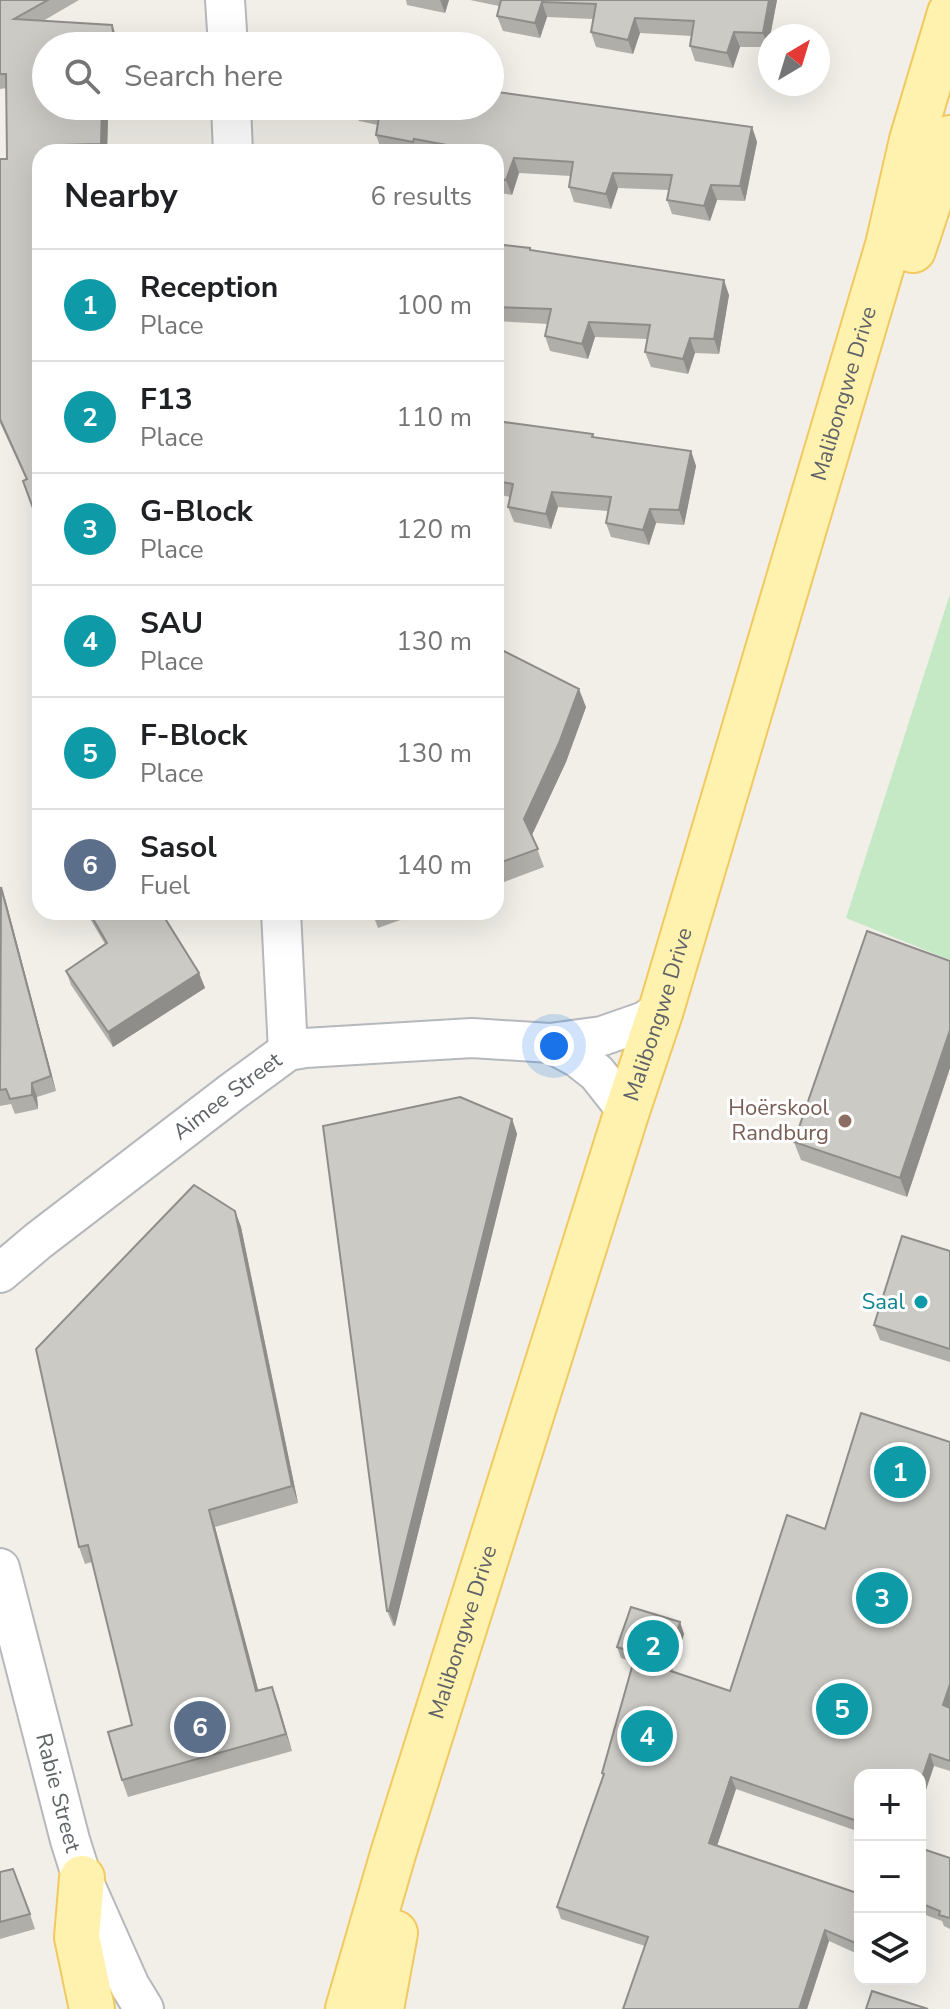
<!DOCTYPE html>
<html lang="en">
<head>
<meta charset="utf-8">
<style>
  body { margin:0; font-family:"Nunito Sans",sans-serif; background:#f2f2f2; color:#202124 }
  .controls { position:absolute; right:24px; bottom:24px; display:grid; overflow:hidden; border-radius:16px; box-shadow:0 8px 32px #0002 }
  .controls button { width:72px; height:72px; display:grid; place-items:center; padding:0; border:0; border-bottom:2px solid #e0e0e0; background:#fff; color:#202124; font:40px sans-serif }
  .compass { position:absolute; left:758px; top:24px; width:72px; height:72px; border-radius:50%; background:#fff; box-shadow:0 8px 32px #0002; rotate:38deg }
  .you { position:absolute; left:554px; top:1046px; width:28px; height:28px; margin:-20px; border:6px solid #fff; border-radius:50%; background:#1a73e8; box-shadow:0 0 0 12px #1a73e833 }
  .badge { display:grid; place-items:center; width:52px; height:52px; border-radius:50%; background:#ea4335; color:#fff; font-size:26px; font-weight:700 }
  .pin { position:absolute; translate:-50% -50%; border:4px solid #fff; box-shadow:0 2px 8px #0006 }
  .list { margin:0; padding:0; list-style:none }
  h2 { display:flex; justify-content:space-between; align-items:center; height:104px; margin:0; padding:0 32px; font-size:34px }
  h2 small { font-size:26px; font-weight:400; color:#757577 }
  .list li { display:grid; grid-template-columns:52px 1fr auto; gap:24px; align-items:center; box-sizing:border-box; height:112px; padding:0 32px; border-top:2px solid #e0e0e0 }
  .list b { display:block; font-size:30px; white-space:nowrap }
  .list p { margin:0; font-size:26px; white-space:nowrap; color:#757577 }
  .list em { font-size:26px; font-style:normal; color:#757577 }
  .icon { flex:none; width:44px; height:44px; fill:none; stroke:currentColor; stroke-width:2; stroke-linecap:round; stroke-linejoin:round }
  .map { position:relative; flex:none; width:950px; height:2009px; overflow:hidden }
  .search { position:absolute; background:#fff; box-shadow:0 8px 32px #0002; left:32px; top:32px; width:472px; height:88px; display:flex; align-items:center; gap:20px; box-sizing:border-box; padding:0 28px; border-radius:44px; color:#757577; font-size:30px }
  .panel { position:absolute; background:#fff; box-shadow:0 8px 32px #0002; left:32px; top:144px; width:472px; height:776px; border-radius:24px }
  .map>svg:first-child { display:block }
  .green { fill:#c5e8c5 }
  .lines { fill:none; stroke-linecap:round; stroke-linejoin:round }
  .minor-casing { stroke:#b5b8bc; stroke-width:42 }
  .major-casing { stroke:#f2c960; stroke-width:48 }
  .minor { stroke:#fff; stroke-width:38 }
  .major { stroke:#fff2af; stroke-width:44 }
  .wall { fill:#afaea9 }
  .shaded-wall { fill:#8f8d8a }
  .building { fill:#cccac5; stroke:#8f8d8a; stroke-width:2 }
  .education-dot { fill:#8d6e63; stroke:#fff; stroke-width:3 }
  .culture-dot { fill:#0f9aa8; stroke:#fff; stroke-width:3 }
  .labels { text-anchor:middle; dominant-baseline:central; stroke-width:6; stroke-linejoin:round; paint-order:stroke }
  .street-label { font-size:22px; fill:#5f6368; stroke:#fff }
  .education-label { font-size:22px; fill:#785e54; stroke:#fff; text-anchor:end }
  .culture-label { font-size:22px; fill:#0d838f; stroke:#fff; text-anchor:end }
</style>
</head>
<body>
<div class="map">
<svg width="950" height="2009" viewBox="0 0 950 2009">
  <rect width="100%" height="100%" fill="#f1efe8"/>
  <polygon class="green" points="950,594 950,960 846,918"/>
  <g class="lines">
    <g class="minor-casing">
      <g id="minor">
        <polyline points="225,0 228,46"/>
        <polyline points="231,106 233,152"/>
        <polyline points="281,912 288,1051"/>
        <polyline points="550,1043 578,1058 597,1073 627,1111"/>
        <path id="s1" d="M0,1273L38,1241L232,1092L288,1051L305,1048L472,1038L550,1043L602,1036L645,1021L661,1010"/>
        <path id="s2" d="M0,1568L70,1840L82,1878L130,1986L144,2009"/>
      </g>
    </g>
    <g class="major-casing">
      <g id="major">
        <polyline points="913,250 950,138"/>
        <polyline points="82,1878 77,1937 92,2009"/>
        <path id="s3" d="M348,2009L393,1854L627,1111L661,1010L888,245L912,140L950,13"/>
        <polyline points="381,2009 395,1933"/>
      </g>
    </g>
    <use href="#minor" class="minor"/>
    <use href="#major" class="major"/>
  </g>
  <g class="wall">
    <polygon points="0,0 79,0 43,21 118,40 46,106 125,106 127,119 108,118 107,152 40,152 40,527 26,479 0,423 0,159 7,159 7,88 0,89"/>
    <polygon points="406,0 449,0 445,13 407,5"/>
    <polygon points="470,0 777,0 768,47 740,47 733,68 695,61 690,46 692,36 640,33 633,54 596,47 591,32 593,19 547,17 540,38 503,31 497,16 499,6"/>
    <polygon points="354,106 752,127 757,142 745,201 717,200 710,221 672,214 667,200 669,190 618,188 611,209 574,202 569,187 571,176 519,173 512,195 496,192 496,152 395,152 381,149 376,135 378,125 359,121"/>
    <polygon points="496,244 530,248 531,250 729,295 719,354 695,353 688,374 651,367 645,352 648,339 595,337 588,359 550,351 545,336 548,324 496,321"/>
    <polygon points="496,401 503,416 502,422 593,434 594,437 691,451 696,466 684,525 656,523 649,545 611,537 606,523 608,511 558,507 551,529 514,522 508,507 510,497 496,494"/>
    <polygon points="496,647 586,707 566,762 532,835 544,867 496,885"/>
    <polygon points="0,888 6,902 56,1091 37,1097 38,1109 15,1114 11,1104 0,1106"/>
    <polygon points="86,912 161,912 199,973 205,988 113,1047 71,985 66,971 105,944"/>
    <polygon points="372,912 423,912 378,928"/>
    <polygon points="950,961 950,1068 907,1197 801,1160 794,1142"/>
    <polygon points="512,1119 517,1134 395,1626 393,1626 387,1611"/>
    <polygon points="235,1211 241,1227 298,1503 215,1527 258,1690 272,1687 292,1751 128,1797 122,1780 132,1725 92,1562 85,1564 79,1547"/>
    <polygon points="950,1251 950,1362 880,1340 874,1325"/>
    <polygon points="950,1442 950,1771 934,1766 860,1775 860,1832 736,1789 717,1845 860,1894 860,1955 829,1941 807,2009 623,2009 645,1946 561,1919 557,1907 603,1776 602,1773 633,1662 621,1658 617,1647 680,1622 684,1634 672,1671 730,1691 825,1529"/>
    <polygon points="920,1848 950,1858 950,1929 944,1926 942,1921 920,1913"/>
    <polygon points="0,1872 30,1914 35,1929 0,1939"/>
  </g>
  <g class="shaded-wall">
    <polygon points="440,0 449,0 445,13"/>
    <polygon points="769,0 777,0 768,47 763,33"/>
    <polygon points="542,2 547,17 540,38 535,23"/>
    <polygon points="635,18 640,33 633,54 628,40"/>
    <polygon points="112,25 118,40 119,46 115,46"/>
    <polygon points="734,32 740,47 733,68 727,53"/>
    <polygon points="102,106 108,118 107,152 104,152 101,144"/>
    <polygon points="122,106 125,106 127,119"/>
    <polygon points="752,127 757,142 745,201 740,186"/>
    <polygon points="514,158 519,173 512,195 506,180"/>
    <polygon points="613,173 618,188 611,209 606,194"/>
    <polygon points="711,185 717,200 710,221 704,206"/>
    <polygon points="724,280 729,295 719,354 714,339"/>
    <polygon points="589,322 595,337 588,359 582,344"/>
    <polygon points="690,338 695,353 688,374 683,359"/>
    <polygon points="498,401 503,416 499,436 496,427 496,410"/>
    <polygon points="691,451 696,466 684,525 679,510"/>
    <polygon points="552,492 558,507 551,529 546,514"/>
    <polygon points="650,509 656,523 649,545 643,530"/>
    <polygon points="579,689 586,707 566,762 531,837 524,819"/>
    <polygon points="1,887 6,902 56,1091 51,1076"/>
    <polygon points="199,973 205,988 113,1047 108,1032"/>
    <polygon points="950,1030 950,1068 907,1197 900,1178"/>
    <polygon points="32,1083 37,1097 38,1109 32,1095"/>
    <polygon points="512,1119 517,1134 395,1626 389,1611"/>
    <polygon points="235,1211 241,1227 298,1503 292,1486"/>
    <polygon points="209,1510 215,1527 263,1708 256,1691"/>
    <polygon points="680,1622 684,1634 669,1680 665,1669"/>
    <polygon points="950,1684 950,1708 943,1705"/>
    <polygon points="272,1687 278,1703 292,1751 286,1734"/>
    <polygon points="930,1754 934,1766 920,1808 920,1784"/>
    <polygon points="731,1777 736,1789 714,1855 709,1843"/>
    <polygon points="825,1930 829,1941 807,2009 799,2009"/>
  </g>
  <g class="building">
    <polygon points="0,0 48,0 14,19 112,25 115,46 46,46 46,106 102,106 101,144 62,145 62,152 40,152 40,527 23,481 27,479 0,419 0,159 7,159 6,74 0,74"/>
    <polygon points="501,0 769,0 763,33 734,32 727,53 690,46 694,21 635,18 628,40 591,32 596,4 542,2 535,23 497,16"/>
    <polygon points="490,91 752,127 740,186 711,185 704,206 667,200 672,175 613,173 606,194 569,187 573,162 514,158 506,180 496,178 496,152 473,152 474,150 414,139 413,142 376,135 380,111 354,107 490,106"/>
    <polygon points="496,244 530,248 530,250 724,280 714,339 690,338 683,359 645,352 650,325 589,322 582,344 545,336 551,309 496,307"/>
    <polygon points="496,421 593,434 592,437 691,451 679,510 650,509 643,530 606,523 611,497 552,492 546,514 508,507 513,484 496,481"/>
    <polygon points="496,647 579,689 559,743 524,819 538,849 496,864 496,767 500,766 496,764"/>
    <polygon points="1,887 51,1076 32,1083 32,1095 10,1099 6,1089 0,1090"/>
    <polygon points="89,912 161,912 199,973 108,1032 66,971 107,943"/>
    <polygon points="867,931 950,961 950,1030 900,1178 794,1142"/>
    <polygon points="460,1097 512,1119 389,1611 387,1611 323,1126"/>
    <polygon points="194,1185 235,1211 292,1486 209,1510 256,1691 272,1687 286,1734 122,1780 108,1732 132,1725 88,1545 79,1547 36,1349"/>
    <polygon points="902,1236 950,1251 950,1349 874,1325"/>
    <polygon points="861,1413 950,1442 950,1684 943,1705 950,1708 950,1761 930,1754 920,1784 920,1775 860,1775 860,1822 731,1777 709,1843 860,1894 860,1945 825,1930 799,2009 623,2009 648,1937 557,1907 604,1774 602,1773 636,1653 617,1647 631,1607 680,1622 665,1669 730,1691 787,1515 825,1529"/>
    <polygon points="920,1848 950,1858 950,1918 939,1915 940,1911 920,1903"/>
    <polygon points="13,1869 30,1914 0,1922 0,1872"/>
    <polygon points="872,1991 928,2009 866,2009"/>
  </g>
  <circle class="education-dot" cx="845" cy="1121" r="8"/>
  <circle class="culture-dot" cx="921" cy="1302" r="8"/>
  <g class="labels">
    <g class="street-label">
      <text stroke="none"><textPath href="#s3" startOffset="1690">Malibongwe Drive</textPath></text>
      <text stroke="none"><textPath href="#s3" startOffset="1042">Malibongwe Drive</textPath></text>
      <text stroke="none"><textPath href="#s1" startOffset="288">Aimee Street</textPath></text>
      <text stroke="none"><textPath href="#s3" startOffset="394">Malibongwe Drive</textPath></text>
      <text stroke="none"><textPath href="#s2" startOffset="232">Rabie Street</textPath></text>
    </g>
    <g class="education-label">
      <text x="829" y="1108">Hoërskool<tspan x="829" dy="25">Randburg</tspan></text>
    </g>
    <g class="culture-label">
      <text x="905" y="1302">Saal</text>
    </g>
  </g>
</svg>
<div class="controls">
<button>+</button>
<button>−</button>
<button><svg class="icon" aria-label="layers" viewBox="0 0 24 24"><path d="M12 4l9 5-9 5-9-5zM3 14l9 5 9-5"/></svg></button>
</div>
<svg class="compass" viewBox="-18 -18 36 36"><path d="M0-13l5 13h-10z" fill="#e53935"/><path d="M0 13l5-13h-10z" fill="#757577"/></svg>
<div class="you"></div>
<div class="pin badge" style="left:900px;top:1472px;background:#0f9aa8">1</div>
<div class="pin badge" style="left:653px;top:1646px;background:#0f9aa8">2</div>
<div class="pin badge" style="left:882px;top:1598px;background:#0f9aa8">3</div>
<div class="pin badge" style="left:647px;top:1736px;background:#0f9aa8">4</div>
<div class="pin badge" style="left:842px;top:1709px;background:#0f9aa8">5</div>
<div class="pin badge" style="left:200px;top:1727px;background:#5c6f8a">6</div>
<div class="search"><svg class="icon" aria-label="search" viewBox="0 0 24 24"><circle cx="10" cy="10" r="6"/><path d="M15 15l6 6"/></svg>Search here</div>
<section class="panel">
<h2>Nearby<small>6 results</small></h2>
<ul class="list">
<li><span class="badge" style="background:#0f9aa8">1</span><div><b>Reception</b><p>Place</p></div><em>100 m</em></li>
<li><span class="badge" style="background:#0f9aa8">2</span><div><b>F13</b><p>Place</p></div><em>110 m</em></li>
<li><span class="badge" style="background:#0f9aa8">3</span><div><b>G-Block</b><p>Place</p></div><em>120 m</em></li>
<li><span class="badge" style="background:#0f9aa8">4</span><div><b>SAU</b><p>Place</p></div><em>130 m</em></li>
<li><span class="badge" style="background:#0f9aa8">5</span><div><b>F-Block</b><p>Place</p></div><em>130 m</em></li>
<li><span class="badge" style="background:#5c6f8a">6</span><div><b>Sasol</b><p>Fuel</p></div><em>140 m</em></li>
</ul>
</section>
</div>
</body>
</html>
